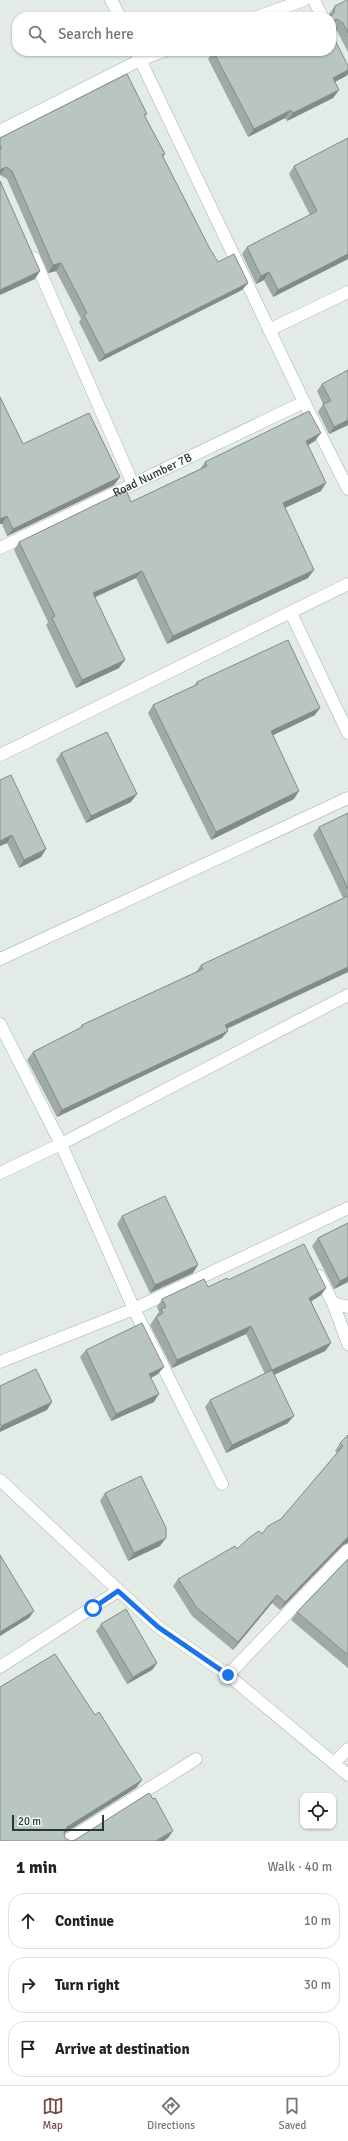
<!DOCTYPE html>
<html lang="en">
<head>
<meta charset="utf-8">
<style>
  body { margin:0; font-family:Signika,sans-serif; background:#f6f6f6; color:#222 }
  .controls { position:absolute; right:12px; bottom:12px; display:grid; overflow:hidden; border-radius:8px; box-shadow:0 1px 3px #0004 }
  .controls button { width:36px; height:36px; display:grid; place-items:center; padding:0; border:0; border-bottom:1px solid #e0e0e0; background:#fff; color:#222; font:20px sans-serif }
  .scale { position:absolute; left:12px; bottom:10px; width:92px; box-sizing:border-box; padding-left:4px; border:2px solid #253b32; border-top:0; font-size:11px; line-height:14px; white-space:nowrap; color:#253b32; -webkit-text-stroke:3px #f3f8f5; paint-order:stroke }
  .stop { position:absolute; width:12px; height:12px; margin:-9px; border:3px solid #1a73e8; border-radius:50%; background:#fff }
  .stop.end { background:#1a73e8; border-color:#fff; box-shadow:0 1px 4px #0008 }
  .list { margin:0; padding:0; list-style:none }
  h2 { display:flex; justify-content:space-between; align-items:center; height:52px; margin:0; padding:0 16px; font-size:17px }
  h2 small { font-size:13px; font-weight:400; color:#767676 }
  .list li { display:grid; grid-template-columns:26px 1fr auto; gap:12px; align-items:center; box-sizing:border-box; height:56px; margin:0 8px 8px; padding:0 8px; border:1px solid #e0e0e0; border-radius:16px }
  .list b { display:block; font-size:15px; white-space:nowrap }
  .list em { font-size:13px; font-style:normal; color:#767676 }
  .icon { flex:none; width:22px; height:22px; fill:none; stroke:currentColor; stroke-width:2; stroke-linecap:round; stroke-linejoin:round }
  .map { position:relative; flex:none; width:348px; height:1841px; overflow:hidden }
  .search { position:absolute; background:#fff; box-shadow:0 1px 3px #0004; left:12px; right:12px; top:12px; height:44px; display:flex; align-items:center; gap:10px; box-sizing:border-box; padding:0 14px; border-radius:16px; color:#767676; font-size:15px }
  .sheet { height:244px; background:#fff }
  nav { display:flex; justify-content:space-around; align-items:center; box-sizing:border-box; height:56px; border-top:1px solid #e0e0e0; background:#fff; font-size:11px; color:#767676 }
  nav a { display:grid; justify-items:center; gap:2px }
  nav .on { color:#784942 }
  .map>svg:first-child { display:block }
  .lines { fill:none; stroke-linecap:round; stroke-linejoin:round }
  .street-casing { stroke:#a6b3ad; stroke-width:13 }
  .street { stroke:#fff; stroke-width:12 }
  .wall { fill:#9faaa4 }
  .shaded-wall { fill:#828b86 }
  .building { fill:#b9c6bf; stroke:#828b86 }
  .route { stroke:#1a73e8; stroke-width:5 }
  .labels { text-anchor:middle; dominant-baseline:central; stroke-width:3.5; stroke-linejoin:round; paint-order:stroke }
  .street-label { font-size:12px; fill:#253b32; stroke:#f3f8f5 }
</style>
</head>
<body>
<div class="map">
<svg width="348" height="1841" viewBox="0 0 348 1841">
  <rect width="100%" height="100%" fill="#e3ebe7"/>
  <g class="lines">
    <g class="street-casing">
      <g id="street">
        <polyline points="111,0 120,17"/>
        <polyline points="314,0 322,17"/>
        <polyline points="257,17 304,0"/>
        <polyline points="136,51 304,402 348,489"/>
        <polyline points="0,131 140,60 164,51"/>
        <polyline points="34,258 133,484"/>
        <polyline points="269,330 348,292"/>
        <path id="s1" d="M0,548L304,402"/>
        <polyline points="291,613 348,733"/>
        <polyline points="0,755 348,584"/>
        <polyline points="0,959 348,798"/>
        <polyline points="0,1024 61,1144 134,1309 222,1484"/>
        <polyline points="0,1173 61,1144 348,995"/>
        <polyline points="319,1276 333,1303 348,1344"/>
        <polyline points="333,1303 348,1307"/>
        <polyline points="0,1362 134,1309 348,1208"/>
        <polyline points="0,1480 158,1627 228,1675 348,1775"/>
        <polyline points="0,1667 118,1591"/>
        <polyline points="228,1675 348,1550"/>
        <polyline points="335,1762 348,1749"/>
        <polyline points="66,1841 196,1759"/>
      </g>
    </g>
    <use href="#street" class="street"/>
  </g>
  <g class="wall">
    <polygon points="348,0 348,52 337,31 331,28 327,16 329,16 329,14 335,6"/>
    <polygon points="213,51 347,64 348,65 348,74 346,76 335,82 339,90 333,98 287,121 285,118 248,137 208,59"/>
    <polygon points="147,114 145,116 165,154 163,157 210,249 218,262 248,283 242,290 99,362 79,322 81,319 56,271 48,273 7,179 0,175 0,138"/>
    <polygon points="294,166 348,259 273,297 264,280 256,284 242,254 247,247 310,215 289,174"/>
    <polygon points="322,384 348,425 329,434 318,412 323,404 317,391"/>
    <polygon points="0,397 23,444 120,477 114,485 7,536 2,524 0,524"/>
    <polygon points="315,441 308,445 321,491 285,508 308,578 167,644 136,578 95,597 119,668 76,688 46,625 48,622 14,550 19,542 131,502 200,469 205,462"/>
    <polygon points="197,682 315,715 273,735 294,799 211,840 148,713 153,705 194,686"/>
    <polygon points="61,753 131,802 86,823 56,760"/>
    <polygon points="0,780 46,849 41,857 19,868 7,843 0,846"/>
    <polygon points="348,813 348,972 227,1029 222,1038 57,1117 27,1060 33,1052 80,1028 82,1025 196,972 201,965 343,898 313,835 319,827"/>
    <polygon points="122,1216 193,1273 150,1293 117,1224"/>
    <polygon points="348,1223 348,1282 334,1289 312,1246 318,1238"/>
    <polygon points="228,1280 326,1288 321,1295 311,1301 331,1343 325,1351 274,1375 288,1423 226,1453 205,1407 210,1400 265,1374 246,1334 172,1368 150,1325 159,1312 157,1307 162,1299 208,1287"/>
    <polygon points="86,1350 158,1374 151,1378 154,1402 111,1421 80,1357"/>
    <polygon points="348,1435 348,1543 343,1545 280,1610 272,1603 233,1650 192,1616 173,1586 178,1579 237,1549 262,1534 281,1519 337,1453 335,1451 340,1443"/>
    <polygon points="105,1493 160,1546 128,1561 100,1501"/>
    <polygon points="348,1559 348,1668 291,1620 297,1612"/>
    <polygon points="101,1624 157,1663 152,1670 127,1684 96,1631"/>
  </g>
  <g class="shaded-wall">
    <polygon points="337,19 331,28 331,22"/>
    <polygon points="348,70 348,74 346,76 327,86 333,78"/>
    <polygon points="339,90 333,98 287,121 293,113"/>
    <polygon points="291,110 285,118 248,137 254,129"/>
    <polygon points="6,167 0,175 0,170"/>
    <polygon points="348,254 348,259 273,297 278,290"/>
    <polygon points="61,263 56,271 48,273 53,265"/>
    <polygon points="40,271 35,279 0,295 0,290"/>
    <polygon points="269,272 264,280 256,284 261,276"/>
    <polygon points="248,283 242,290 99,362 105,355"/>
    <polygon points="348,420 348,425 329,434 334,427"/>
    <polygon points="321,433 315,441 301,449 306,441"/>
    <polygon points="120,477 114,485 7,536 13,529"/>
    <polygon points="326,483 321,491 278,511 283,503"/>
    <polygon points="7,516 2,524 0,524 0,519"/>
    <polygon points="314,570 308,578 167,644 173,636"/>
    <polygon points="142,571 136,578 87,601 93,593"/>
    <polygon points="125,660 119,668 76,688 82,680"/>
    <polygon points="320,708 315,715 265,739 271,731"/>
    <polygon points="299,791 294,799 211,840 216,832"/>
    <polygon points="137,794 131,802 86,823 91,816"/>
    <polygon points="12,835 7,843 0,846 0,841"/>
    <polygon points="46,849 41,857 19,868 24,860"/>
    <polygon points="348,967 348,972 219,1032 225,1025"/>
    <polygon points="228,1031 222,1038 57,1117 62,1110"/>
    <polygon points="198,1265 193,1273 150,1293 155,1285"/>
    <polygon points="348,1277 348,1282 334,1289 340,1281"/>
    <polygon points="326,1288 321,1295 304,1306 309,1298"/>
    <polygon points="251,1326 246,1334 172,1368 177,1360"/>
    <polygon points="331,1343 325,1351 267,1378 272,1370"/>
    <polygon points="164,1367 158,1374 144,1381 149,1374"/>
    <polygon points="159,1394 154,1402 111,1421 116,1414"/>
    <polygon points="52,1402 47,1410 0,1432 0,1428 1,1426"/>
    <polygon points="294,1416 288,1423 226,1453 232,1445"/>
    <polygon points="348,1537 348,1543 343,1545 280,1610 285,1602"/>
    <polygon points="166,1538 160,1546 128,1561 134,1553"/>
    <polygon points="277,1595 272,1603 233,1650 238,1642"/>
    <polygon points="34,1611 29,1618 0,1636 0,1632"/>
    <polygon points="157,1663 152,1670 127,1684 133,1677"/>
    <polygon points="142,1780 136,1788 62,1835 67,1827"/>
    <polygon points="173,1831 168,1838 164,1841 156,1841"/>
  </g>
  <g class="building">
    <polygon points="347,0 348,0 348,33 343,23 337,19 331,22 331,17 314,17 322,13 327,16 331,16 334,13 335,6"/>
    <polygon points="331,32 347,64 348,65 348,70 333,78 339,90 293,113 291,110 254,129 213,51 331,51"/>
    <polygon points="127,74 147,114 144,115 165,154 162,155 210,249 218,262 234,254 248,283 105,355 84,315 87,313 61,263 53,265 12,171 6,167 0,170 0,149 2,148 0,145 0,138"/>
    <polygon points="348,138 348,254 278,290 269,272 261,276 247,247 317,211 294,166"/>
    <polygon points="0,181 40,271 0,290"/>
    <polygon points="348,370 348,420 334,427 323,404 331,401 322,384"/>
    <polygon points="0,397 23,444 89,413 120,477 13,529 7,516 0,519"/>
    <polygon points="309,411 321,433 306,441 326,483 283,503 314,570 173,636 142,571 93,593 125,660 82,680 52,618 55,616 19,542 126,490 131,502 207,466 205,462"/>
    <polygon points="288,640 320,708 271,731 299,791 216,832 153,705 198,684 197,682"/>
    <polygon points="107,732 137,794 91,816 61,753"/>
    <polygon points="11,775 46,849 24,860 12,835 0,841 0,780"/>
    <polygon points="348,813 348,889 319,827"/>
    <polygon points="348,896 348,967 225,1025 228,1031 62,1110 33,1052 82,1027 82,1025 203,969 201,965"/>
    <polygon points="165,1196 198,1265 155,1285 122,1216"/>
    <polygon points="348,1223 348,1277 340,1281 318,1238"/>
    <polygon points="304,1244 326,1288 309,1298 331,1343 272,1370 251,1326 177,1360 156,1317 163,1313 161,1309 166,1307 162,1299 204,1279 208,1287 227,1278 228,1280"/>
    <polygon points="142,1323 164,1367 149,1374 159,1394 116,1414 86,1350"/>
    <polygon points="36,1369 52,1402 1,1426 0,1423 0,1386"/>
    <polygon points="272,1370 294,1416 232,1445 210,1400"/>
    <polygon points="348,1435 348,1537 285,1602 277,1595 238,1642 197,1608 178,1579 235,1546 237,1549 250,1537 259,1531 262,1534 268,1526 281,1519 343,1446 340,1443"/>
    <polygon points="141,1476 166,1528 166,1538 134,1553 105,1493"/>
    <polygon points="0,1555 34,1611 0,1632"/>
    <polygon points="348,1559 348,1655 297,1612"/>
    <polygon points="126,1609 157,1663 133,1677 101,1624"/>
    <polygon points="55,1654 95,1715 99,1712 142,1780 67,1827 64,1833 65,1838 71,1841 75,1840 149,1793 153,1799 155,1798 173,1831 157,1840 157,1841 0,1841 0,1687"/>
  </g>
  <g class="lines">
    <polyline class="route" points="93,1608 118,1591 158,1627 228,1675"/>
  </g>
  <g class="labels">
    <g class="street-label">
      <text stroke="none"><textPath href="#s1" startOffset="169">Road Number 7B</textPath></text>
    </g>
  </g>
</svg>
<div class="controls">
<button><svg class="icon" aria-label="locate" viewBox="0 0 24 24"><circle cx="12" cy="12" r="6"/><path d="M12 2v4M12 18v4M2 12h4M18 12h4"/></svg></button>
</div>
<div class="scale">20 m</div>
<div class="stop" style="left:93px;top:1608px"></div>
<div class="stop end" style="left:228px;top:1675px"></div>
<div class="search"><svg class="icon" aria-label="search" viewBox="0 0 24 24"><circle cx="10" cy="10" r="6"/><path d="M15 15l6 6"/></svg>Search here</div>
</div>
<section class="sheet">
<h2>1 min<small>Walk · 40 m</small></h2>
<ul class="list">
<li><svg class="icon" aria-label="ahead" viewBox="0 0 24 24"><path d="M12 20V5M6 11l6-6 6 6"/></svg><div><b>Continue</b></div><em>10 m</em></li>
<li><svg class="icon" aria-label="right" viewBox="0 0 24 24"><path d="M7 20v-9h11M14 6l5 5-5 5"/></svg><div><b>Turn right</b></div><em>30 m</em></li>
<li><svg class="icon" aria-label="arrive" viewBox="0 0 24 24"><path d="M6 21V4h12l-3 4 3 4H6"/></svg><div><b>Arrive at destination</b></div></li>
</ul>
</section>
<nav>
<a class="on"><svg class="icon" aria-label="map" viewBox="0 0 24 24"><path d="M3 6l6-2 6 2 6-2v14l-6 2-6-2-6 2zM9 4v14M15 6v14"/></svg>Map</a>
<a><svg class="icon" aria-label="directions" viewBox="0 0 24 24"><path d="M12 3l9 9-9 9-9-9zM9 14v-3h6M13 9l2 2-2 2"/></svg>Directions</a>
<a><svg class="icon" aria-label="saved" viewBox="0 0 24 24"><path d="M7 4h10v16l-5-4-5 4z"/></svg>Saved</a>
</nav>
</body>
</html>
